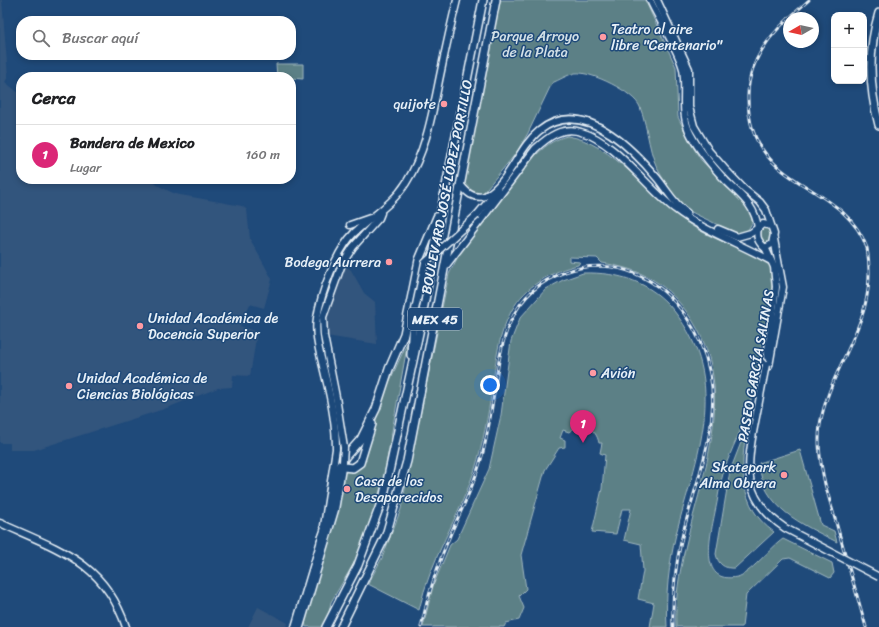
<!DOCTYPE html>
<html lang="es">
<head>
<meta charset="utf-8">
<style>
  body { margin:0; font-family:Sriracha,sans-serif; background:#f2f2f2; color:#202124 }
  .controls { position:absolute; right:12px; top:12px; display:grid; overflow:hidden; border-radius:8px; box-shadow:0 2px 6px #0003 }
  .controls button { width:36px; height:36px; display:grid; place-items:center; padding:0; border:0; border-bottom:1px solid #e0e0e0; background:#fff; color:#202124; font:20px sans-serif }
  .compass { position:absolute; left:783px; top:12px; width:36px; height:36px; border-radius:50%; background:#fff; box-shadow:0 2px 6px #0003; rotate:261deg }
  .you { position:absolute; left:490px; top:385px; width:14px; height:14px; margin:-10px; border:3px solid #fff; border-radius:50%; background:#1a73e8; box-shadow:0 0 0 6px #1a73e833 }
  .badge { display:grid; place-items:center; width:26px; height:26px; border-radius:50%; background:#db2777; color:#fff; font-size:13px; font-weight:700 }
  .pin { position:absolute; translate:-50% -33px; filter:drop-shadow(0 1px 2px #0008) }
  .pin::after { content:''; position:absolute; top:21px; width:14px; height:12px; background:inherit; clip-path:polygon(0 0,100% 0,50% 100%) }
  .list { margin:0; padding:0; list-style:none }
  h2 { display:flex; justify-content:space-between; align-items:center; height:52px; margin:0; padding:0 16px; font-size:17px }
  h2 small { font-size:13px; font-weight:400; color:#757577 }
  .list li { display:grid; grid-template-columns:26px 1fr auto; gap:12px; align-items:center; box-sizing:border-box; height:60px; padding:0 16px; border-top:1px solid #e0e0e0 }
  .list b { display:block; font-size:15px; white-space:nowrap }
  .list p { margin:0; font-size:13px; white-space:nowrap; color:#757577 }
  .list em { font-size:13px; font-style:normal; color:#757577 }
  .icon { flex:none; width:22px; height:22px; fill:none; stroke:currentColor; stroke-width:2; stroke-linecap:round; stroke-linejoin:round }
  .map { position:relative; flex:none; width:879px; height:627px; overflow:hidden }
  .search { position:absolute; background:#fff; box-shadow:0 2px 6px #0003; left:16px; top:16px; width:280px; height:44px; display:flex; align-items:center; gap:10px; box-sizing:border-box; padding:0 14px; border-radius:16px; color:#757577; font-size:15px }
  .panel { position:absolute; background:#fff; box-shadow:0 2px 6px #0003; left:16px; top:72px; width:280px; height:112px; border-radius:16px }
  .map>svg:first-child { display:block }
  .built { fill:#33557d }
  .green { fill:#5b8086; stroke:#a2b8bf }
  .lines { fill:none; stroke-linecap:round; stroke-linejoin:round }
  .secondary-casing { stroke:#e8f1f8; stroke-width:9 }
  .primary-casing { stroke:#e8f1f8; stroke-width:10 }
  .secondary { stroke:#1f4a7a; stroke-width:6 }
  .primary { stroke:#1f4a7a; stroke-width:7 }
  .rail-casing { stroke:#e8f1f8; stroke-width:3 }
  .rail { stroke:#1f4a7a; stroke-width:1.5; stroke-dasharray:4.5; stroke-linecap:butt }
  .secondary-bridge-casing { stroke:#e8f1f8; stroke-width:9; stroke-linecap:butt }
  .secondary-bridge { stroke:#1f4a7a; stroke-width:6 }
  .poi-dot { fill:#ff9aa2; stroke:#1f4a7a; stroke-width:1.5 }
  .labels { text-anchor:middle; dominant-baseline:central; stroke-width:3; stroke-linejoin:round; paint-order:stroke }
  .shield { fill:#1f4a7a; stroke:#acbfd2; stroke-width:1 }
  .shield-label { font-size:13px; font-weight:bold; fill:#e8f1f8 }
  .poi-label { font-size:14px; fill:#e8f1f8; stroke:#1f4a7a; text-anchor:start }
  .park-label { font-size:14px; fill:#d3e0e7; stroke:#1f4a7a }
  .street-label { font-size:14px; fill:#e8f1f8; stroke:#1f4a7a }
</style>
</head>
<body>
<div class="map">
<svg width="879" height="627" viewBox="0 0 879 627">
  <rect width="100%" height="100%" fill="#1f4a7a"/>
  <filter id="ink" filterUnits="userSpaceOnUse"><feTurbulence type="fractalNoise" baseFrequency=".025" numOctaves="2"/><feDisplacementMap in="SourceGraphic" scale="8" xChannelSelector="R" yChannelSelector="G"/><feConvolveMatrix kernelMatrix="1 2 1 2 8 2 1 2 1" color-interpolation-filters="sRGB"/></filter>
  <g filter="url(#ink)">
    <g class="built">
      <polygon points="0,0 2,0 8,77 5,82 20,94 21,179 152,179 157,185 175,194 242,206 247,210 250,239 272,279 264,308 250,304 240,326 257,332 250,376 233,375 232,387 218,388 164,409 34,450 10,450 10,443 0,443"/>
      <polygon points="346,266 351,270 364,293 375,302 377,344 326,336 328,316 343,269"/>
      <polygon points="258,607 288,623 287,627 248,627"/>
    </g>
    <g class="green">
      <path d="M499,0H645L676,67L678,117L690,142L701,160L747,207L752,219V223L746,233C738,238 726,229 718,225C709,220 698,216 688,210C678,203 669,187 662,177C648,155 649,130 640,107C634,92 591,71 575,73C567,75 559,80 552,83L528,133L517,152L487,188L483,193L474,194L464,186L463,182Z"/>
      <polygon points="276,64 303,64 303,79 277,77"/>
      <path d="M567,136C611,141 653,199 689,224C711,239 738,247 762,258L771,266C775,292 767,316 762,341C758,360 756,381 751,400C745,426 730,449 723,474C719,486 718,500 715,512C711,533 697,585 737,577C749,575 771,547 783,539L832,563L834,573L830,578L790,558L783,559L746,595L742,627H676C671,520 758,408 686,311C663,280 639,269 602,263L597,258L569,257V261L580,262L578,265C552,271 525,286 512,310C498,334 496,361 492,389C488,416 483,443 475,469C459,517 430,560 419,610L368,584L382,558L401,509L449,274L460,253L533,158C544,147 552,140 567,136Z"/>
      <path d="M762,225L770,228L771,237L767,245C760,241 758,232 762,225Z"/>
      <path d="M583,273C619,272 651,282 674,311C731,383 696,456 676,534C669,564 665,596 667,627H650L654,603L638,599L643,571L641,544L624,540L631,509H622L616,534L592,532L602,489L605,455L600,453L602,443H599C596,427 581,421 569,432L563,430L560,438L565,440V447L559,448L545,470L521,555L526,589L519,596L524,608L519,620L506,623L504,627H423L433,586L450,545L457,539L489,469L501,415L511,341L520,318L546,289L563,280Z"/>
      <path d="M408,341L384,476L375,508L354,563L331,602L329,612L322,627H306L305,619L335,522L344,472C354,471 359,469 365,461L377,416L387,387Z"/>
      <path d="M747,427C740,465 738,507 774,532L735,568C724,569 718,564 716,554L730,471Z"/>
      <path d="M800,450L821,525L834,531L837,542C802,524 762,508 759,463Z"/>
    </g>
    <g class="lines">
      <g class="secondary-casing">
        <g id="secondary">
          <path d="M650,0C658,18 679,51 683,69C687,92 679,113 691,135C700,152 713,167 726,181C741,196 755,205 758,228"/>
          <path d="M657,0L689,69V107L694,126L709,151L724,168L744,189L760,202L766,210L774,234L772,244L765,248C758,242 756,237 758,228"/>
          <path d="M460,184C467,193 473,199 485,196C510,182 518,148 539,131C582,96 631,147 657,178C667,190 674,204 687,213"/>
          <polyline points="477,215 498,190"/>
          <polyline points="350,225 370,218"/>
          <polyline points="718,229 737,237 751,233 763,224 771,226"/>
          <polyline points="765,247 774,267 776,287 767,357"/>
          <path d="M445,267L535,149C548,137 562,126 581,132C615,141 647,188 675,209C703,231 739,243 771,261"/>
          <polyline points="769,366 783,287 774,239"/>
          <polyline points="344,448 336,397 324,336 323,317 342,264 353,247 379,218 381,213"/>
          <path d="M0,523C57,549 104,561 126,627"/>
          <path d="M324,526L336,449C336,424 331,399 325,375C321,357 314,336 317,318C321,293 336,251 354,233C372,216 393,204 406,183C427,150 433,109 441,71C446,47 451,24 457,0"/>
          <polyline points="295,627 322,537"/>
          <polyline points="300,627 335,510 343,462"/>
        </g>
      </g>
      <g class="primary-casing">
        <g id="primary">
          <path d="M879,13C868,49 869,88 879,125"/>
          <polyline points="411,355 413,319"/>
          <polyline points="343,467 353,468 360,463 372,424"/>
          <polyline points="321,541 329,518 338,468 346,456 361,439 376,409 389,369 404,334 419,260 437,217"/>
          <polyline points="326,627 358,565 384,495 419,333 442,206 483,0"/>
          <polyline points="341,627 386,535 407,461 496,0"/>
        </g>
      </g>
      <use href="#secondary" class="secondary"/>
      <use href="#primary" class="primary"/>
      <g class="rail-casing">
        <g id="rail">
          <path d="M789,18C766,39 748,64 748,96C747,191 842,178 867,248C879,319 837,354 822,415C816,438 820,461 825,484L866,627"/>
          <polyline points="789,18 809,0"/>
          <path d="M421,627C428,595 438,563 451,533C461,511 472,489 479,466C487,442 490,418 494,394C501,342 508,292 565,272C587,264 614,264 636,274C676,291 702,333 710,374C721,426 694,486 682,537C675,567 672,597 673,627"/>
        </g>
      </g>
      <use href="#rail" class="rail"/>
      <g class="secondary-bridge-casing">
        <g id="secondary-bridge">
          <polyline points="413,319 425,263 477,215"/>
          <path d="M766,365C762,384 759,403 755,422C746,468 742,499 785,528L879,577"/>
          <polyline points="343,462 344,448"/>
        </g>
      </g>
      <use href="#secondary-bridge" class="secondary-bridge"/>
    </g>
  </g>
  <g class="poi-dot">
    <circle cx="603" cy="37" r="4"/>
    <circle cx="444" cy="104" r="4"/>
    <circle cx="389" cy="262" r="4"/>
    <circle cx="140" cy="326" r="4"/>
    <circle cx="593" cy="373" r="4"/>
    <circle cx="69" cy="386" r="4"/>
    <circle cx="784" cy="475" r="4"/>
    <circle cx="347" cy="489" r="4"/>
  </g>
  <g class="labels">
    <rect class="shield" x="408" y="308" width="54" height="22" rx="3"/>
    <g class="shield-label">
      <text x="435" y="319">MEX 45</text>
    </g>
    <g class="poi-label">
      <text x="611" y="29">Teatro al aire<tspan x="611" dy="16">libre "Centenario"</tspan></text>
      <text x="436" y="104" text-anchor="end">quijote</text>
      <text x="381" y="262" text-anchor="end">Bodega Aurrera</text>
      <text x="148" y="318">Unidad Académica de<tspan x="148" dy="16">Docencia Superior</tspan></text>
      <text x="601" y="373">Avión</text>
      <text x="77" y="378">Unidad Académica de<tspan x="77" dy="16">Ciencias Biológicas</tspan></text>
      <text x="776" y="467" text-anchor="end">Skatepark<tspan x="776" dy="16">Alma Obrera</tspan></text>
      <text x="355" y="481">Casa de los<tspan x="355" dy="16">Desaparecidos</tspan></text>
    </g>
    <g class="park-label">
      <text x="535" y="36">Parque Arroyo<tspan x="535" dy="16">de la Plata</tspan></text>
    </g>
    <g class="street-label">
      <text transform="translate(447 187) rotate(-79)">BOULEVARD JOSÉ LÓPEZ PORTILLO</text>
      <text transform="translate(756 366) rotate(-80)">PASEO GARCÍA SALINAS</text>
    </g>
  </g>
</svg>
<div class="controls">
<button>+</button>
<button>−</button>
</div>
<svg class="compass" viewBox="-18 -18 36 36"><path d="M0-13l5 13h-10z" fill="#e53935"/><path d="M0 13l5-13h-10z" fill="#757577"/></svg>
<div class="you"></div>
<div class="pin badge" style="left:583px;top:443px">1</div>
<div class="search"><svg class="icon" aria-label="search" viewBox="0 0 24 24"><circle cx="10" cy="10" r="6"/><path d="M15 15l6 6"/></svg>Buscar aquí</div>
<section class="panel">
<h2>Cerca<small></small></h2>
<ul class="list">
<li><span class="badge">1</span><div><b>Bandera de Mexico</b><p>Lugar</p></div><em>160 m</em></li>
</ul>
</section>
</div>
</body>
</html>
